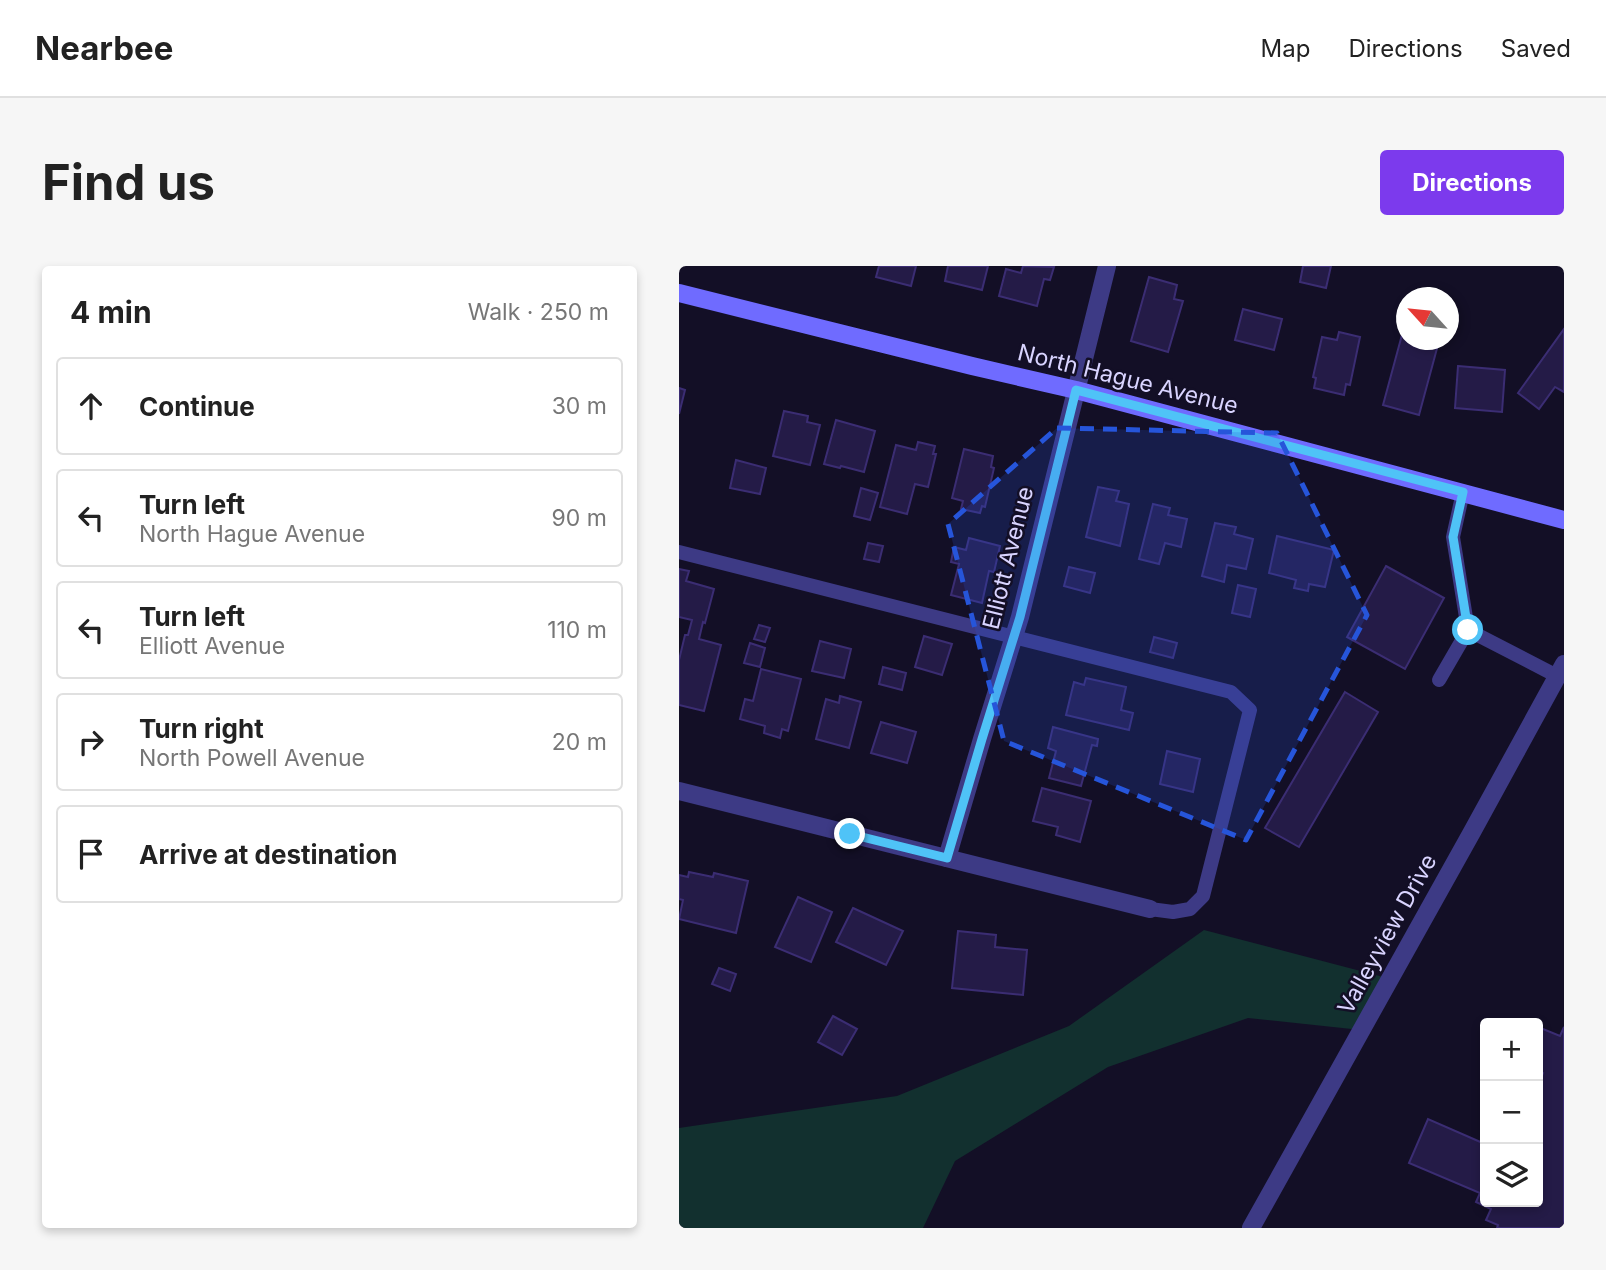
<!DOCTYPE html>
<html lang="en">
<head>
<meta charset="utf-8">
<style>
  body { margin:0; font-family:Inter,sans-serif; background:#f6f6f6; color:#222 }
  .controls { position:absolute; right:21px; bottom:21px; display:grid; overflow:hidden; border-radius:7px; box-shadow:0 4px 10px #0003 }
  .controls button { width:63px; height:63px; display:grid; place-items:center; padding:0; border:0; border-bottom:2px solid #e0e0e0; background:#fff; color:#222; font:35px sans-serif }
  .compass { position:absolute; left:717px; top:21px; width:63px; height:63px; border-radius:50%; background:#fff; box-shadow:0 4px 10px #0003; rotate:297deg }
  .stop { position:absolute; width:21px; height:21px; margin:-16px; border:5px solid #4fc3f7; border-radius:50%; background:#fff }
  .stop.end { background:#4fc3f7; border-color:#fff; box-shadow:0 2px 7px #0008 }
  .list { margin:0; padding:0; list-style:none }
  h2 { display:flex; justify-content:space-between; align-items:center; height:91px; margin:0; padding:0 28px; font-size:30px }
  h2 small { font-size:23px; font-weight:400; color:#767676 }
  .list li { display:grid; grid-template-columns:46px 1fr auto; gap:21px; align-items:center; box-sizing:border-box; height:98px; margin:0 14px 14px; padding:0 14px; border:2px solid #e0e0e0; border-radius:7px }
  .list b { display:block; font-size:26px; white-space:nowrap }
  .list p { margin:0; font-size:23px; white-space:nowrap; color:#767676 }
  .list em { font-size:23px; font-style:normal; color:#767676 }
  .icon { flex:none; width:38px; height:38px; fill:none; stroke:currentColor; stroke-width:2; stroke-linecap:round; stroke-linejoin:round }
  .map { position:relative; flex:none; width:885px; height:962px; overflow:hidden; border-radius:7px }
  header { display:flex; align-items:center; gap:42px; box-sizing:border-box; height:98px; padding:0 35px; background:#fff; border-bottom:2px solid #e0e0e0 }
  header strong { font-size:33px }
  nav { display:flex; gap:38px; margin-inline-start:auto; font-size:24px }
  .intro { display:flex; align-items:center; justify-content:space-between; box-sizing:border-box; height:168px; padding:0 42px }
  h1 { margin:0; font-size:49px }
  .button { padding:18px 32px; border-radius:7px; background:#7c3aed; color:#fff; font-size:24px; font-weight:700 }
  main { display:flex; gap:42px; padding:0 42px }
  aside { flex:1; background:#fff; border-radius:7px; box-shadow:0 4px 10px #0003 }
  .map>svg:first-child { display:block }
  .green { fill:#12302f }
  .building { fill:#241b47; stroke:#3b2d73; stroke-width:2 }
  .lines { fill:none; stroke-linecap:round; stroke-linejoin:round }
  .service { stroke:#3d3a85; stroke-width:14 }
  .minor { stroke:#3d3a85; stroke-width:18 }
  .tertiary { stroke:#3d3a85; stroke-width:18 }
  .secondary { stroke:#6f6bff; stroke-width:18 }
  .route { stroke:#4fc3f7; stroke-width:9 }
  .marked { fill:#2655da; fill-opacity:0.2; stroke:#2655da; stroke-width:5; stroke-dasharray:14 9; stroke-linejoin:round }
  .labels { text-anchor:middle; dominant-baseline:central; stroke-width:5; stroke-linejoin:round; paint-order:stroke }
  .street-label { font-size:23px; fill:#d9d4ff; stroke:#130f26 }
</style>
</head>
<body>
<header>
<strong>Nearbee</strong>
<nav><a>Map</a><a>Directions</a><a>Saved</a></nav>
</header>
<div class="intro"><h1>Find us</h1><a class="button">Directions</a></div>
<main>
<aside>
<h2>4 min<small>Walk · 250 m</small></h2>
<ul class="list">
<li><svg class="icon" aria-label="ahead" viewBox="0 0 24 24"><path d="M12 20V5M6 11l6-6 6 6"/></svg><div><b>Continue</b></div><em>30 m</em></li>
<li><svg class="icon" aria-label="left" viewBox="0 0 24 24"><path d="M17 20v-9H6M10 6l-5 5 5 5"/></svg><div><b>Turn left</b><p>North Hague Avenue</p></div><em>90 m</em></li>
<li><svg class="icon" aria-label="left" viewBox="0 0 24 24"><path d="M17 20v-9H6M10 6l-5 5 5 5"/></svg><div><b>Turn left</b><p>Elliott Avenue</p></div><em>110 m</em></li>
<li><svg class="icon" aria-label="right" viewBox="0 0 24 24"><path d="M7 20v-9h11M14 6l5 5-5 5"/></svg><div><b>Turn right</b><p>North Powell Avenue</p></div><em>20 m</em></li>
<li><svg class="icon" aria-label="arrive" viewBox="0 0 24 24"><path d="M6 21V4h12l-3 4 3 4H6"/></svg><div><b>Arrive at destination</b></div></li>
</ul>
</aside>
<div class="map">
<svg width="885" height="962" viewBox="0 0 885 962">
  <rect width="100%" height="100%" fill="#130f26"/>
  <polygon class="green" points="525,664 712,713 682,764 569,752 429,801 276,895 244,962 0,962 0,862 218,830 390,760"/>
  <g class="building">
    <polygon points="200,0 237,0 232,20 197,11"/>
    <polygon points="269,0 309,0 303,24 266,15"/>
    <polygon points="344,0 375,1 371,14 365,13 358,40 320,30 327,3 342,7"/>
    <polygon points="624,0 652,0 647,22 621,16"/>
    <polygon points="470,11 498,19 495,33 504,35 489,86 452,75"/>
    <polygon points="564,43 603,53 595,84 556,74"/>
    <polygon points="885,63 885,126 876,121 860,143 839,127"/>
    <polygon points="724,65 727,66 727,74 760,75 740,149 704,139"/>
    <polygon points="660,66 681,71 671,119 667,118 665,129 635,122 637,112 634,111 643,71 658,74"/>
    <polygon points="779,100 826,104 823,146 776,142"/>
    <polygon points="0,122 6,124 0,148"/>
    <polygon points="105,145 129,150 128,156 141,159 131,199 94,190"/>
    <polygon points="157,154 196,165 185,206 162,200 161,202 145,198"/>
    <polygon points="239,176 256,180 254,188 257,188 249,221 236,218 228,248 201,241 217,179 237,184"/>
    <polygon points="285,183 314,190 312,201 315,202 306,241 303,240 301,247 282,243 284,235 273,232"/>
    <polygon points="57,194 87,202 81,228 51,222"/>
    <polygon points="419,221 440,225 437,235 450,238 441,280 407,271"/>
    <polygon points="182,222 199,227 191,254 175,250"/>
    <polygon points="474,238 491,242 489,249 508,253 502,281 486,277 480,298 460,293"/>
    <polygon points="536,257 557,261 555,268 574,273 567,303 548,299 545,316 523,310"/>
    <polygon points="598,270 655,284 646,321 630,318 629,325 615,322 617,314 590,307"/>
    <polygon points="290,272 321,280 315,306 310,305 303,337 272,329 280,298 272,296 275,281 287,284"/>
    <polygon points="189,277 204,280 200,296 185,293"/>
    <polygon points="707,300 765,332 726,403 668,371"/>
    <polygon points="390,301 416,307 411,327 385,320"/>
    <polygon points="0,303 10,305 7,315 35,323 26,357 24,356 20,373 42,379 25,445 0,439 0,394 6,369 9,369 13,354 0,351"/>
    <polygon points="559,319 577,323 571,351 553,347"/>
    <polygon points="80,359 91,362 86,376 75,373"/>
    <polygon points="245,370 273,378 263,409 236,401"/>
    <polygon points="475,371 498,377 494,392 471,386"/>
    <polygon points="141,375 172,383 165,412 133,405"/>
    <polygon points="71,377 86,382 81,401 65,397"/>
    <polygon points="204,401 227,407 223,424 200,418"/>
    <polygon points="82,403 122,413 109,465 103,463 101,472 85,467 86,460 61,453 66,433 74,435"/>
    <polygon points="407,412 447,421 442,444 454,447 450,464 387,449 395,416 405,419"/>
    <polygon points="666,426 699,446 620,581 586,562"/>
    <polygon points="161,430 182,436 170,482 137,473 147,433 160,437"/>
    <polygon points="202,456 237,466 228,497 192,487"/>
    <polygon points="374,461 419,473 418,480 413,479 402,520 370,512 377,485 369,482"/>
    <polygon points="488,485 521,493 514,526 481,518"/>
    <polygon points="363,522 412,535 401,576 377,569 379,561 354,555"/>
    <polygon points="10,606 34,611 35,607 69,615 57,667 0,653 4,634 0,633 0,609 9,611"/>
    <polygon points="119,631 153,646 132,696 96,681"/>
    <polygon points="174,642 224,665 207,699 157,676"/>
    <polygon points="279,665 317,669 316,681 348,684 344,729 273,722"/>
    <polygon points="40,702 57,708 51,725 33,718"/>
    <polygon points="154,750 178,763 163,789 139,776"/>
    <polygon points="859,761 881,770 885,761 885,962 818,962 819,959 807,954 812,943 797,936 801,927 730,897 749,853 806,878 806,936 859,936 859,821 864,807 859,805"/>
  </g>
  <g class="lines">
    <g class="service">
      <polyline points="784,226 774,271 789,364 878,410"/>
      <polyline points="0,286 552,426 571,444 524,630 511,643 494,646 471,643"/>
      <polyline points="760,414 789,364"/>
    </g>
    <g class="minor">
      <polyline points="0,525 471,643"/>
      <polyline points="268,592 303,473 341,351 428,0"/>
    </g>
    <polyline class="tertiary" points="572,962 793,566 885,398"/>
    <polyline class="secondary" points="0,27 293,100 397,124 885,254"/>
  </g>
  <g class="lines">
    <polyline class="route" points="171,568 268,592 303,473 341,351 397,124 784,226 774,271 789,364"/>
  </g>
  <path class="marked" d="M378,162L598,167L688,349L567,574L325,475L269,258Z"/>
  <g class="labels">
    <g class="street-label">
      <text transform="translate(449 113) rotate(14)">North Hague Avenue</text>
      <text transform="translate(329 292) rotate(-76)">Elliott Avenue</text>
      <text transform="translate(708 668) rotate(-61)">Valleyview Drive</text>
    </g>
  </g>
</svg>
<div class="controls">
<button>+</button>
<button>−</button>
<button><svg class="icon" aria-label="layers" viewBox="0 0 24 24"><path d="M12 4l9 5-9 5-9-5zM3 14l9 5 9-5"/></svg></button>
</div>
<svg class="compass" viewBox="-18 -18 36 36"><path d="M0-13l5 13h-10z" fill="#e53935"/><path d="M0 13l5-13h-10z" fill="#767676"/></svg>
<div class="stop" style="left:789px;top:364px"></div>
<div class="stop end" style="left:171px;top:568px"></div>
</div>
</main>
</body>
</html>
